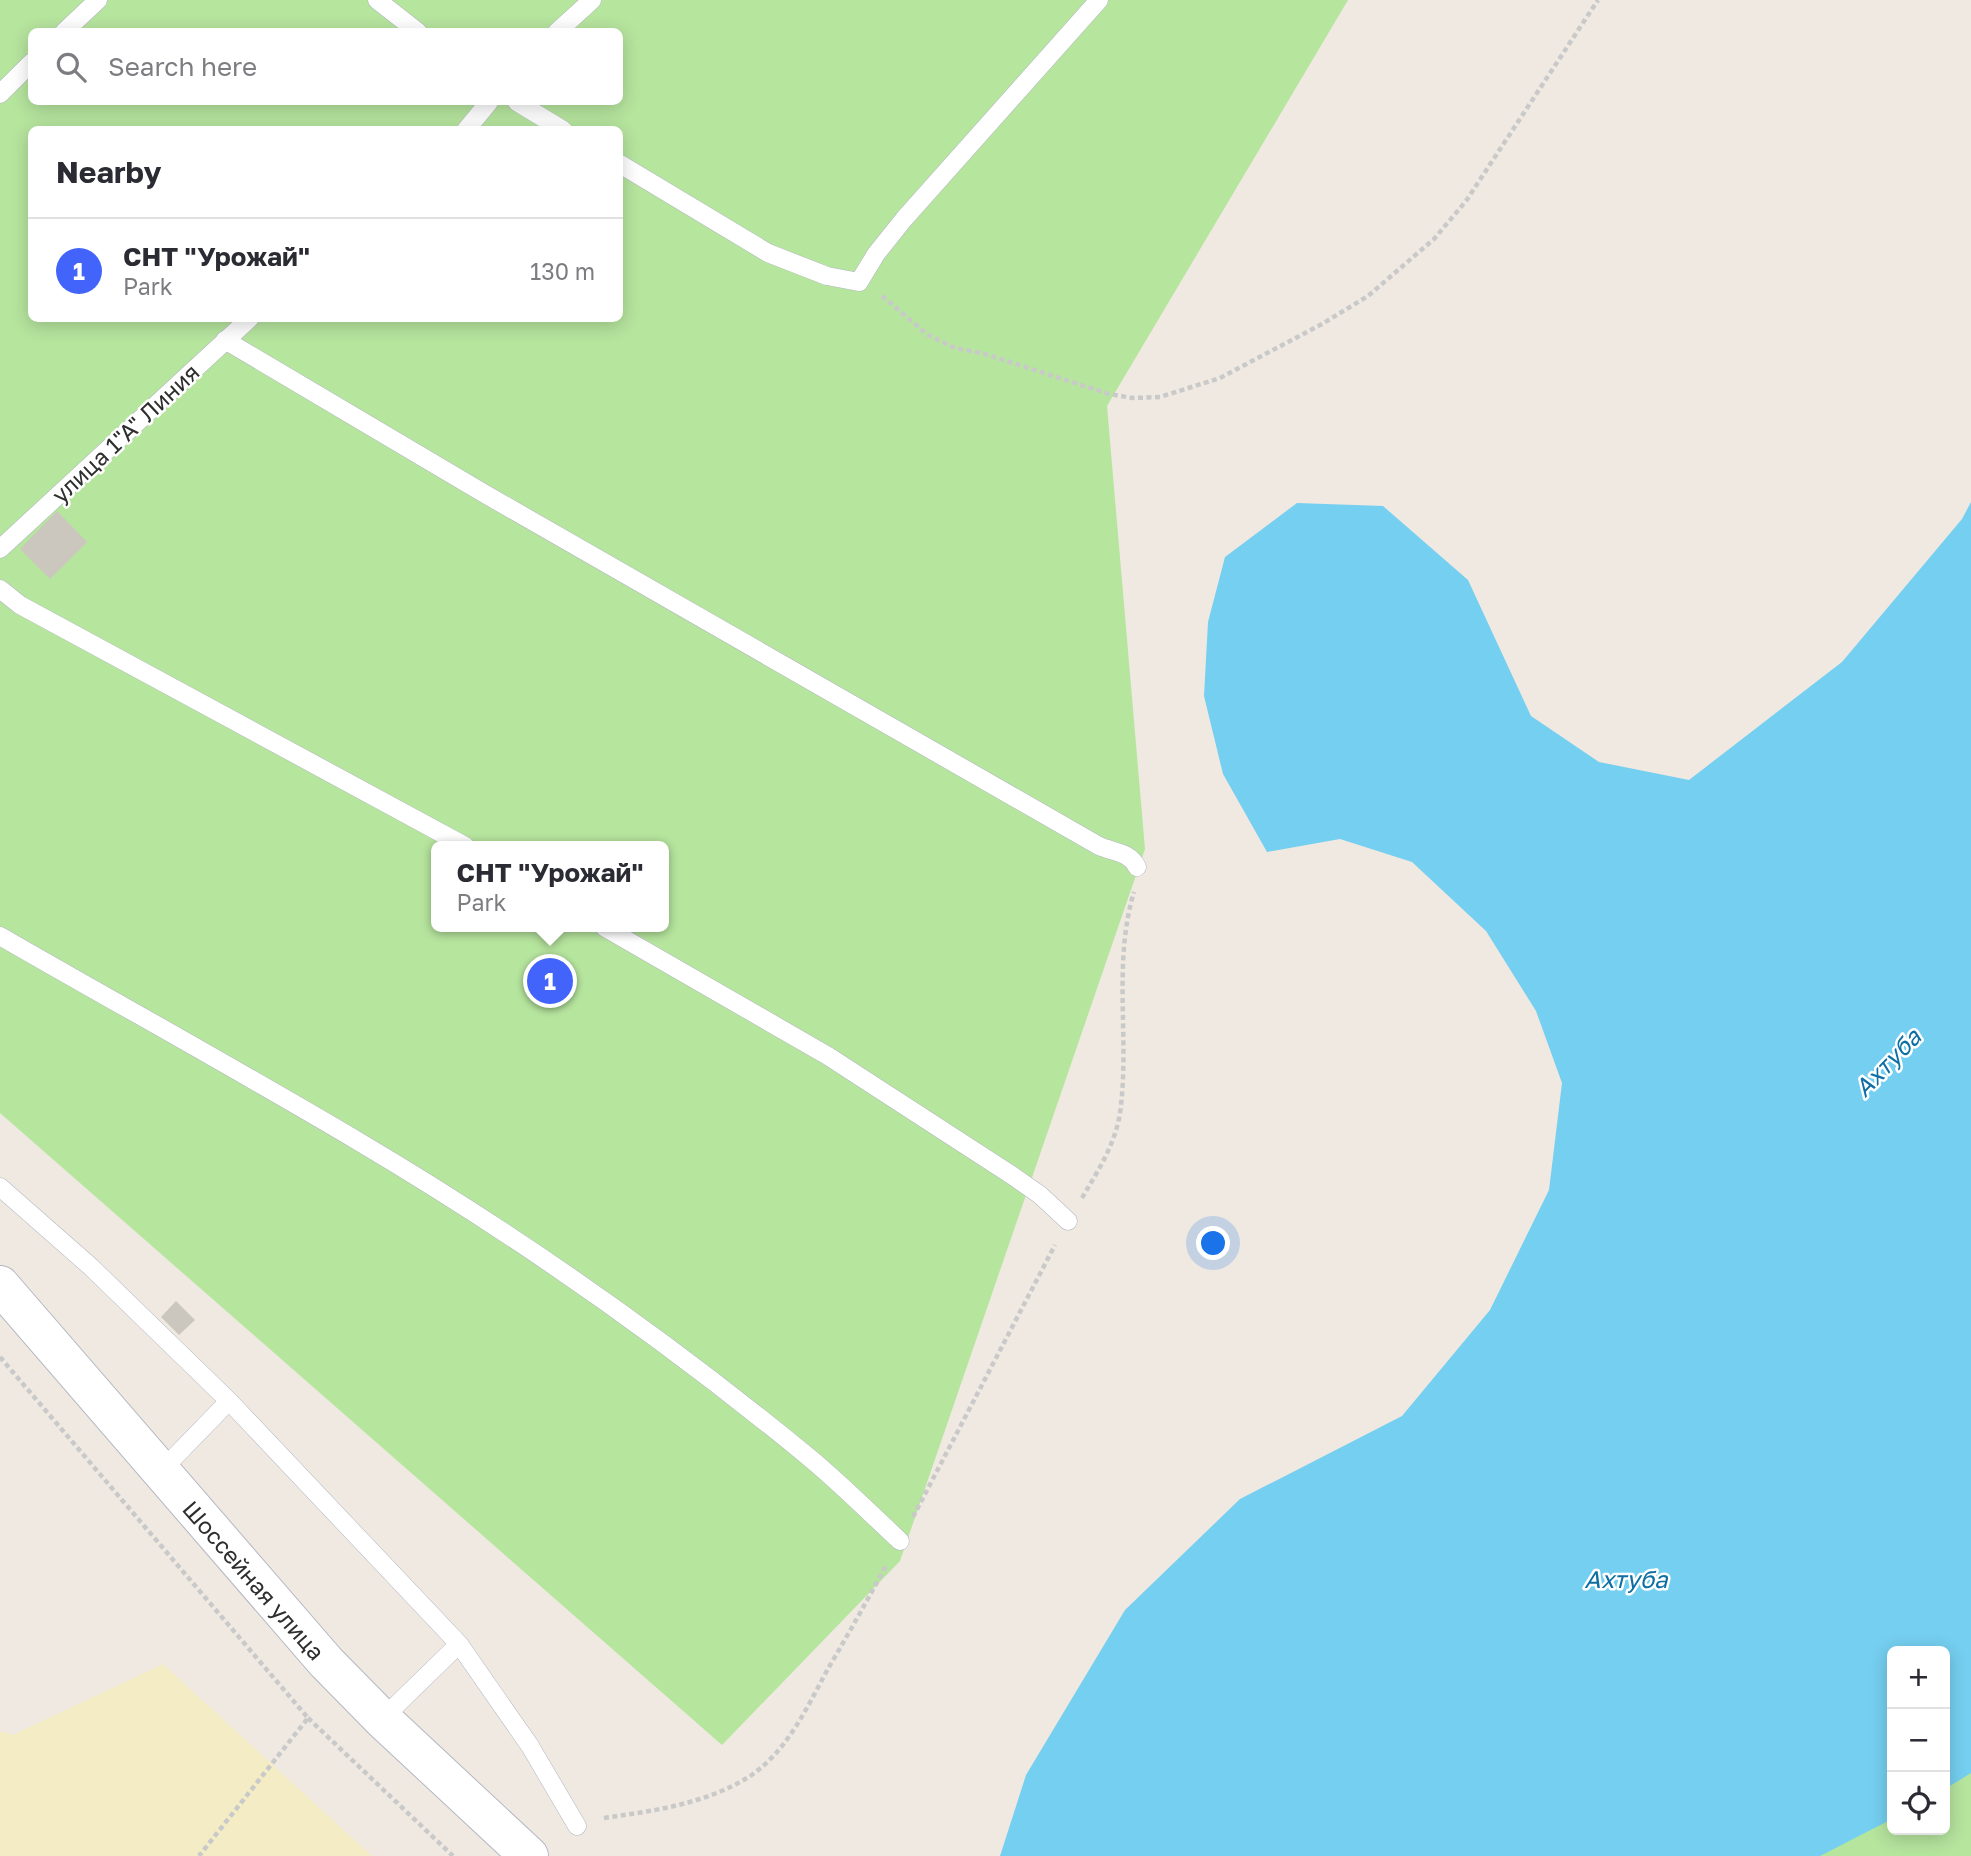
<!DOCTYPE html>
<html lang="en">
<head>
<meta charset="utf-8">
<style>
  body { margin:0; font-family:"Golos Text",sans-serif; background:#f2f2f3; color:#2b2b33 }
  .controls { position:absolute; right:21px; bottom:21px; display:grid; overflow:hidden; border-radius:10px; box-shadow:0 4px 18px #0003 }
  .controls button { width:63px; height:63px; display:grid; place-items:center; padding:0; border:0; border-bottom:2px solid #e1e1e2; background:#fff; color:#2b2b33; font:35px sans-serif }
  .you { position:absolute; left:1214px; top:1244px; width:24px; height:24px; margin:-18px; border:5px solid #fff; border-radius:50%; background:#1a73e8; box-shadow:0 0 0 10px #1a73e833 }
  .badge { display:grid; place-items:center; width:46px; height:46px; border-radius:50%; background:#4264fb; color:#fff; font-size:23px; font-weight:700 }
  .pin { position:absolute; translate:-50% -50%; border:4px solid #fff; box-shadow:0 2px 7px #0006 }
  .popup { position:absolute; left:431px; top:841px; width:238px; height:91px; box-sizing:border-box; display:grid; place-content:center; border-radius:10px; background:#fff; filter:drop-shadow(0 2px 5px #0005); font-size:23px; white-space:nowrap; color:#7c7c81 }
  .popup b { font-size:26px; color:#2b2b33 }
  .popup::after { content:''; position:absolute; left:50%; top:100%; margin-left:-14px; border:14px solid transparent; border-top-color:#fff }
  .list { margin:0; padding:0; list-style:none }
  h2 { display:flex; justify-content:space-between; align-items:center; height:91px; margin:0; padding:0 28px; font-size:30px }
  h2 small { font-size:23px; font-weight:400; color:#7c7c81 }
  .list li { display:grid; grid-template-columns:46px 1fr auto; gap:21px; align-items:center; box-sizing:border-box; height:105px; padding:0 28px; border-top:2px solid #e1e1e2 }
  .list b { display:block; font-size:26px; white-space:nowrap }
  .list p { margin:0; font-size:23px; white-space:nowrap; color:#7c7c81 }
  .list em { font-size:23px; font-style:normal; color:#7c7c81 }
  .icon { flex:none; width:38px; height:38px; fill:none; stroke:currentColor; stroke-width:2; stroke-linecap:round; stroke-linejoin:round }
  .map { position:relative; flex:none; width:1971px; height:1856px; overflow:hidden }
  .search { position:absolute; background:#fff; box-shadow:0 4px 18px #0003; left:28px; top:28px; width:595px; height:77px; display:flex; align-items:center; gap:18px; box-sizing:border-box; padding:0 24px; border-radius:10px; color:#7c7c81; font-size:26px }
  .panel { position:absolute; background:#fff; box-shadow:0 4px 18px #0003; left:28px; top:126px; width:595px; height:196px; border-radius:10px }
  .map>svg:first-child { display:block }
  .green { fill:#b6e59e; fill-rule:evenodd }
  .sand { fill:#f3ecc5 }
  .water { fill:#75cff0 }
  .building { fill:#cbc7bf }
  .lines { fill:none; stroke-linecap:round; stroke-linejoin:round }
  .service-casing { stroke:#b4b7c1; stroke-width:19 }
  .tertiary-casing { stroke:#b4b7c1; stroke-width:40 }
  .path { stroke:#c9c9c9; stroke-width:4.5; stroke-dasharray:5 3.5; stroke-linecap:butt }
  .service { stroke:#fff; stroke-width:18 }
  .tertiary { stroke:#fff; stroke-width:38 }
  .labels { text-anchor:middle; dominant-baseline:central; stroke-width:5; stroke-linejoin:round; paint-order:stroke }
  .street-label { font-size:23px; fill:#2e2e2e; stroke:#fff }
  .water-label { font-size:24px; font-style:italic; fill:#0d6fa3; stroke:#fff }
</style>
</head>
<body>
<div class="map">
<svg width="1971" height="1856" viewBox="0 0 1971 1856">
  <rect width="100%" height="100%" fill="#efe9e1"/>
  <g class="green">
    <path d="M0,0H1348L1107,406L1145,849L900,1561L722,1745L0,1113ZM32,32H620V102H32ZM32,130H620V318H32ZM436,846H664V927H436Z"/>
    <polygon points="1971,1769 1971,1856 1818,1856 1892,1816 1892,1830 1945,1830 1945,1788"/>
  </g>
  <polygon class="sand" points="163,1664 372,1856 0,1856 0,1731 13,1735"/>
  <polygon class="water" points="1971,502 1971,1773 1945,1789 1945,1651 1892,1651 1892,1819 1820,1856 1000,1856 1026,1775 1125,1610 1240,1499 1402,1416 1490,1310 1549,1190 1562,1083 1536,1011 1486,931 1412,862 1340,839 1267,852 1223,774 1204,696 1208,622 1225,557 1297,503 1383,506 1468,580 1531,716 1599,762 1689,780 1842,662 1962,519"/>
  <g class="building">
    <polygon points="57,511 87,542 50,579 20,549"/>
    <polygon points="176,1301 195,1320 179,1335 161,1317"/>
  </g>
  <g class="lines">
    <g class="service-casing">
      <g id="service">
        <polyline points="377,0 418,32"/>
        <polyline points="64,32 98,0"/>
        <polyline points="557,32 592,0"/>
        <polyline points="0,94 32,62"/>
        <polyline points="517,102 563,130"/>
        <polyline points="466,130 489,102"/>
        <polyline points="620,164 768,253 827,276 859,282 876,254 904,219 1099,0"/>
        <path d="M225,340L485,494L1099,846C1113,852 1130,852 1137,867"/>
        <polyline points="0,549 250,318"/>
        <polyline points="0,589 20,605 465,846"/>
        <polyline points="604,927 828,1056 1013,1176 1040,1195 1068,1221"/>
        <path d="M0,936C118,1004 238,1070 356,1140C515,1234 669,1342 811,1459C842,1485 871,1514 900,1541"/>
        <polyline points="0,1187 91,1267 229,1401 459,1644 530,1746 577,1826"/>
        <polyline points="160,1472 229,1401"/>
        <polyline points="382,1719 459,1644"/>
      </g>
    </g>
    <g class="tertiary-casing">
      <polyline id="tertiary" points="0,1285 326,1662 382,1719 529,1856"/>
    </g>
    <g class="path">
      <polyline points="882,296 928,335 955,348 985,354 1109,394 1133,398 1160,397 1220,378 1322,324 1368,296 1434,239 1466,201 1598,0"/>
      <path d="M1082,1198C1099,1169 1118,1140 1121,1105C1129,1035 1113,961 1134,892"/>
      <polyline points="0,1357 308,1718 199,1856"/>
      <polyline points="913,1517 1055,1245"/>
      <polyline points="308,1718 453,1856"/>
      <path d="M604,1818C653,1811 704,1804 747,1778C787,1753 807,1707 829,1667C849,1633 868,1599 887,1564"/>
    </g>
    <use href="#service" class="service"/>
    <use href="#tertiary" class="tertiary"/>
  </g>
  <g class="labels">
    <g class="street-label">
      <text transform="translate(125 433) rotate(-43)">улица 1"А" Линия</text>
      <text transform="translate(254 1580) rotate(49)">Шоссейная улица</text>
    </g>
    <g class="water-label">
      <text transform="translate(1887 1062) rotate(-46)">Ахтуба</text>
      <text x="1626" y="1578">Ахтуба</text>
    </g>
  </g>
</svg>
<div class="controls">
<button>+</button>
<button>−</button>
<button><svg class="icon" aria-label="locate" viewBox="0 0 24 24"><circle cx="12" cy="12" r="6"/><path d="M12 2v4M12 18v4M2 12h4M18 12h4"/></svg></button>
</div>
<div class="you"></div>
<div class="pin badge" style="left:550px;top:981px">1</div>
<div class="popup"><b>СНТ &quot;Урожай&quot;</b>Park</div>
<div class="search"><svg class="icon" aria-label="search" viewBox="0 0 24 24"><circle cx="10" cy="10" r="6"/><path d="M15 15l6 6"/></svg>Search here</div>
<section class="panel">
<h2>Nearby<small></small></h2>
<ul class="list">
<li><span class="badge">1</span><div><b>СНТ &quot;Урожай&quot;</b><p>Park</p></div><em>130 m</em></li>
</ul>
</section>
</div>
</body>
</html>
